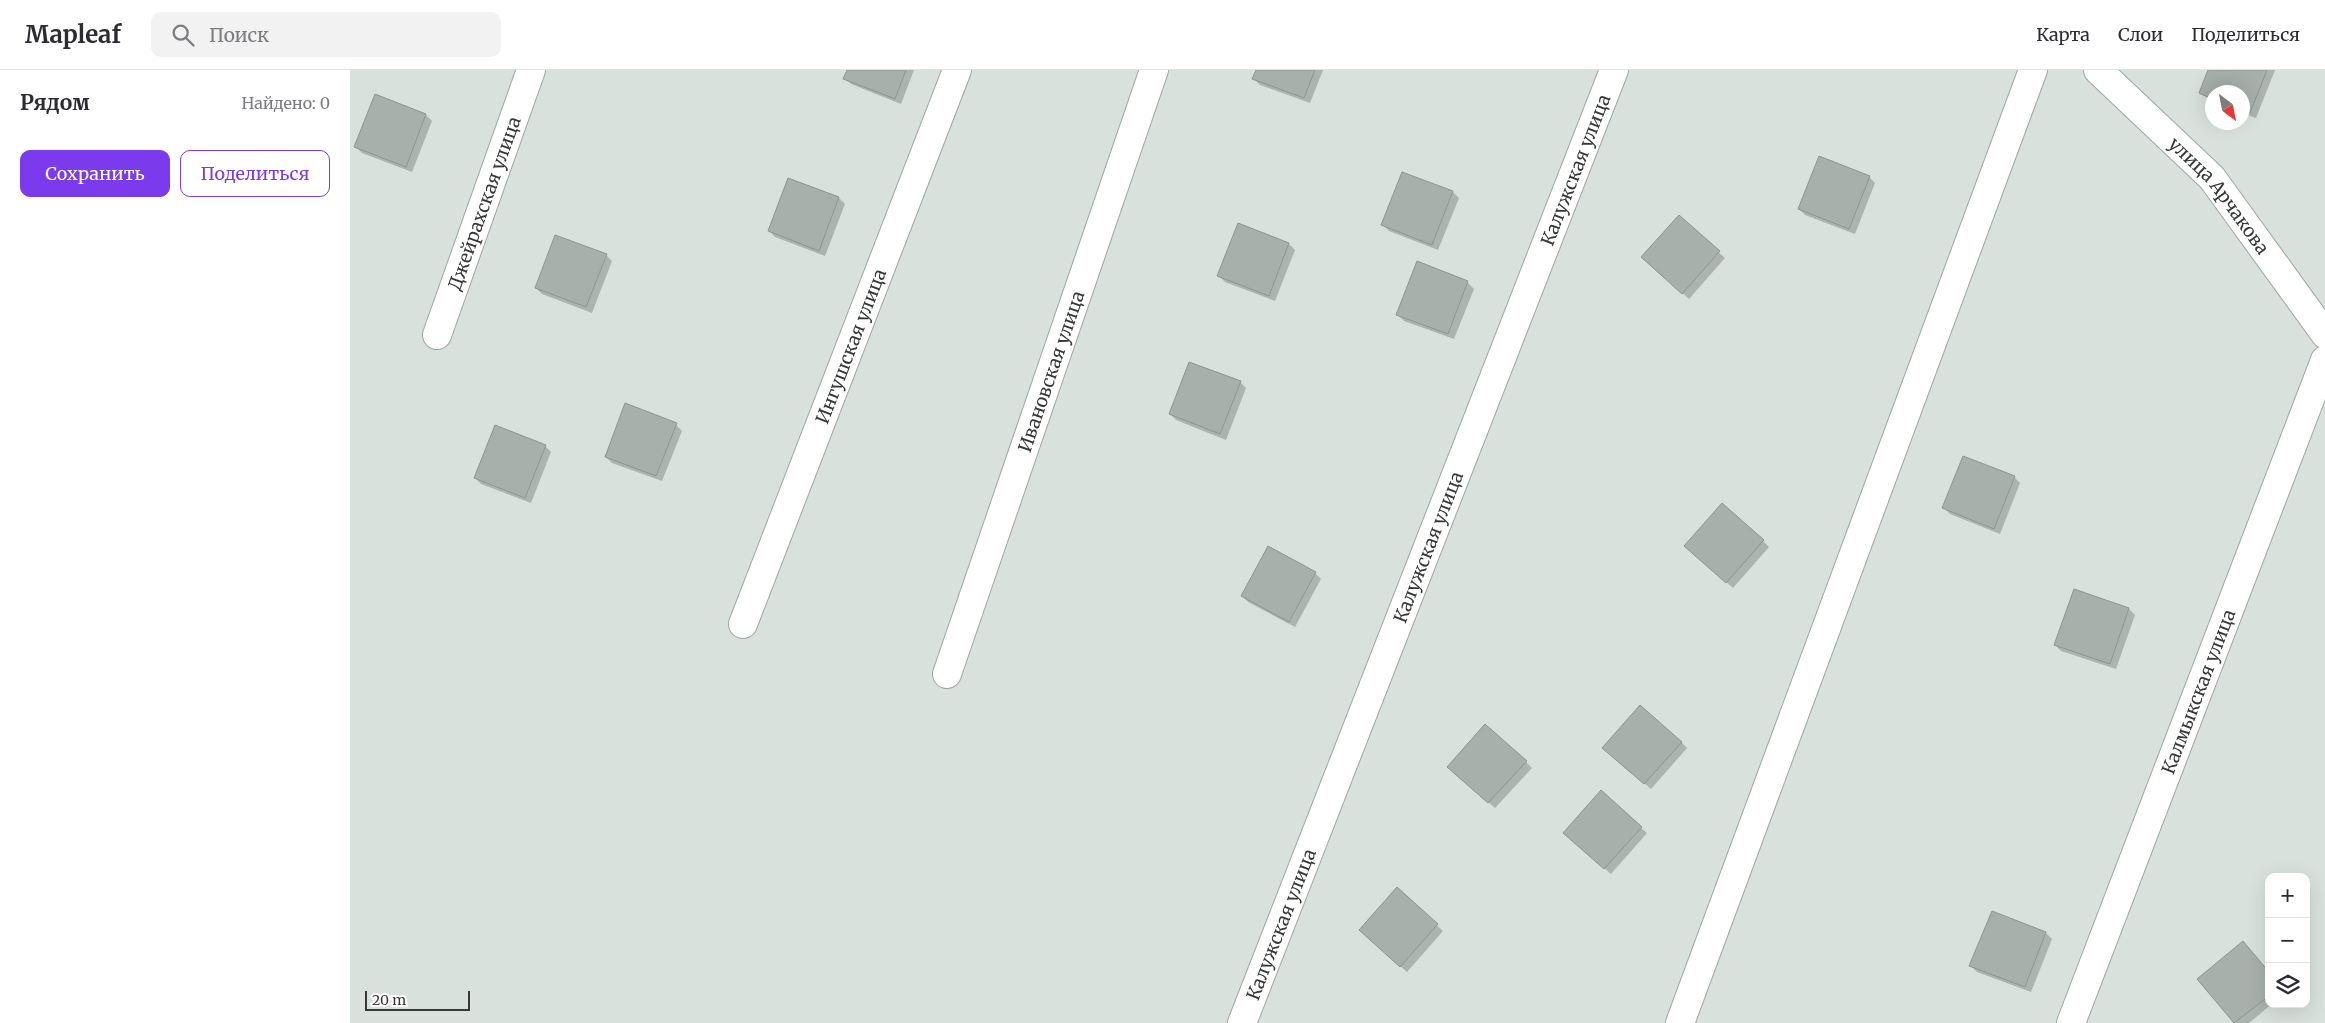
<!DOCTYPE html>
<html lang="ru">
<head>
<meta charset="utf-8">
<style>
  body { margin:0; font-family:Merriweather,serif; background:#f2f2f3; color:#2b2b33 }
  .controls { position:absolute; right:15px; bottom:15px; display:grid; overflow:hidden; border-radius:10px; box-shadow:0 5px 20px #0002 }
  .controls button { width:45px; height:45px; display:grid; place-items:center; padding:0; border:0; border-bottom:1px solid #e1e1e2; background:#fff; color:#2b2b33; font:25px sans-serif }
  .compass { position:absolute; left:1855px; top:15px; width:45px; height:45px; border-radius:50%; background:#fff; box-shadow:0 5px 20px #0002; rotate:148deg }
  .scale { position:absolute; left:15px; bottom:12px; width:105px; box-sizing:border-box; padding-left:5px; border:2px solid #353836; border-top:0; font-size:14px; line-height:18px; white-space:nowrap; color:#353836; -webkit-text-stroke:4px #fff; paint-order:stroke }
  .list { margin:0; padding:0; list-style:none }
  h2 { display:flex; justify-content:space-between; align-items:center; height:65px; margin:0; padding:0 20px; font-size:21px }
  h2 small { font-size:16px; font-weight:400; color:#7c7c81 }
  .actions { display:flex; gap:10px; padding:15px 20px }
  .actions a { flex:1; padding:11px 0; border:1px solid #7c3aed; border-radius:10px; text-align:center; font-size:18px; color:#7c3aed }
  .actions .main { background:#7c3aed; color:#fff }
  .icon { flex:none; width:28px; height:28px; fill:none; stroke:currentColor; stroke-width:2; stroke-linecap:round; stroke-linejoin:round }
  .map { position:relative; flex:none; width:1975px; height:953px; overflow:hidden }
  header { display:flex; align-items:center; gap:30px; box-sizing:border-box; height:70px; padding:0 25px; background:#fff; border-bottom:1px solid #e1e1e2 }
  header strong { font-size:24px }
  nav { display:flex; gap:28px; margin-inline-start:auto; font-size:18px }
  .search { width:350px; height:45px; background:#f2f2f3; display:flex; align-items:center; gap:12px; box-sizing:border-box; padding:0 18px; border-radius:10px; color:#7c7c81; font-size:19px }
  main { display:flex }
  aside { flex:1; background:#fff }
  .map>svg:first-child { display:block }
  .shadow { fill:#0003 }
  .building { fill:#a8b0ab; stroke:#8d9590 }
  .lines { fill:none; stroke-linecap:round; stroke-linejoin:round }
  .minor-casing { stroke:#9ea6a2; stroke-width:30 }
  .minor { stroke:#fff; stroke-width:28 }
  .labels { text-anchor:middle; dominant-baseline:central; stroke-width:5; stroke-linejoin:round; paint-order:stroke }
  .street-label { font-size:18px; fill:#353836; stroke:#fff }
</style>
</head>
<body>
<header>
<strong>Mapleaf</strong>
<div class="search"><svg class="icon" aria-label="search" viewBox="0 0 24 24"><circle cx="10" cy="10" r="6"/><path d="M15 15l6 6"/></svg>Поиск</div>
<nav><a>Карта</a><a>Слои</a><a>Поделиться</a></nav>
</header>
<main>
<aside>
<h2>Рядом<small>Найдено: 0</small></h2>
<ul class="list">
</ul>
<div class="actions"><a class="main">Сохранить</a><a>Поделиться</a></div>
</aside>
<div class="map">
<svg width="1975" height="953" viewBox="0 0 1975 953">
  <rect width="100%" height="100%" fill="#d8e1db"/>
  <g class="shadow">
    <polygon points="498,0 564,0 551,34 501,14 495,8"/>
    <polygon points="907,0 973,0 960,33 910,15 904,9"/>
    <polygon points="1859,0 1925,0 1906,48 1892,43 1892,22 1862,22 1862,31 1850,23"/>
    <polygon points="25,25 76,45 82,51 62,102 12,83 6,77"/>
    <polygon points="1053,103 1103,122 1109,128 1088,180 1039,161 1033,155"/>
    <polygon points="1519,107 1525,113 1505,164 1455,145 1449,139"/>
    <polygon points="439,109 489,128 495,134 475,186 425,167 419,161"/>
    <polygon points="1329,147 1375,188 1339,229 1299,193"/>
    <polygon points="888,154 939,174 945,180 925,231 875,212 869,206"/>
    <polygon points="256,185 262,191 242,243 192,224 186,218"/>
    <polygon points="1067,193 1118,213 1124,219 1104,269 1054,251 1048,245"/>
    <polygon points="890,312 896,318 876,370 826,350 820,344"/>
    <polygon points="326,355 332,361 312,411 262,393 256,387"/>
    <polygon points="195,376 201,382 181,433 131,414 125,408"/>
    <polygon points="1664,407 1670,413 1650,464 1600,444 1594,438"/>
    <polygon points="1413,471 1419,477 1383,518 1342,482"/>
    <polygon points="965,503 971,509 945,557 898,532 892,526"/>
    <polygon points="1724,520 1779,539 1785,545 1766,599 1711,581 1705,575"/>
    <polygon points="1331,672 1337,678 1301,719 1260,684"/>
    <polygon points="1176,692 1182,698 1145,738 1105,703"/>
    <polygon points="1291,758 1297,763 1261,804 1221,769"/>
    <polygon points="1047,819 1093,861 1057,902 1017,866"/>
    <polygon points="1642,842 1696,863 1702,869 1681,922 1627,902 1621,896"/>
    <polygon points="1919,903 1919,934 1922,934 1899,953 1886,953 1849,909"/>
  </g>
  <g class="building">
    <polygon points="497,0 556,0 545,29 493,9"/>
    <polygon points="906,0 965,0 954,28 902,9"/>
    <polygon points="1858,0 1917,0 1900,43 1892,40 1892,22 1862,22 1862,29 1849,23"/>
    <polygon points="25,24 76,44 56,97 4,77"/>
    <polygon points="1469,86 1520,106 1499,159 1448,139"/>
    <polygon points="1052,102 1103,121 1082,175 1031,155"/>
    <polygon points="438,108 489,127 469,181 418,161"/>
    <polygon points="1329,145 1370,181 1332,224 1291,187"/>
    <polygon points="888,153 939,173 919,226 867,206"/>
    <polygon points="205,165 257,184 236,237 185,218"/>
    <polygon points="1067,191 1118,211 1098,264 1046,245"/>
    <polygon points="839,292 891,311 870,364 819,344"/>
    <polygon points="275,333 327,353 306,406 255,387"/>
    <polygon points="145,355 196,375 175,428 124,408"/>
    <polygon points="1613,386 1665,406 1644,459 1592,438"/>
    <polygon points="1372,433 1414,470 1376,513 1334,476"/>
    <polygon points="918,476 966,502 939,552 891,526"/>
    <polygon points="1724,519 1779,538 1760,594 1704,575"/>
    <polygon points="1290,635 1332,672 1294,714 1252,678"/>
    <polygon points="1135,654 1177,691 1138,733 1097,697"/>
    <polygon points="1251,720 1292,757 1254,799 1213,763"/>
    <polygon points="1047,817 1088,854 1050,897 1009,860"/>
    <polygon points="1642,841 1696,862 1675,917 1619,896"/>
    <polygon points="1893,871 1919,902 1919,926 1884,953 1847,909"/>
  </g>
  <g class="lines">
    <g class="minor-casing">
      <g id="minor">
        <path id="s1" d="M1748,0L1862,108L1975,264"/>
        <path id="s2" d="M87,265L181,0"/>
        <path id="s3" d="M393,554L607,0"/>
        <path id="s4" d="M597,604L804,0"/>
        <path id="s5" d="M892,953L1264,0"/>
        <polyline points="1330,953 1683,0"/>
        <path id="s6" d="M1721,953L1975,290"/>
      </g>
    </g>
    <use href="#minor" class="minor"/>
  </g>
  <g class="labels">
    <g class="street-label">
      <text stroke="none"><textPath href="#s5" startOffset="916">Калужская улица</textPath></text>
      <text stroke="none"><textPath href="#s1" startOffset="175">улица Арчакова</textPath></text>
      <text stroke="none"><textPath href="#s2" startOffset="140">Джейрахская улица</textPath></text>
      <text stroke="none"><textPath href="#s3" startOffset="298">Ингушская улица</textPath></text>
      <text stroke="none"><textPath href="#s4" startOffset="320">Ивановская улица</textPath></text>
      <text stroke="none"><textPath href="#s5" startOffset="511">Калужская улица</textPath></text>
      <text stroke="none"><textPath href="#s6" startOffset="355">Калмыкская улица</textPath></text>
      <text stroke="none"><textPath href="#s5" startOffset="106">Калужская улица</textPath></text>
    </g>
  </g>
</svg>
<div class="controls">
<button>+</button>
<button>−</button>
<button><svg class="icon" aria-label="layers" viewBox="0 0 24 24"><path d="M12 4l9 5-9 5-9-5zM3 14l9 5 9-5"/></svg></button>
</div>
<svg class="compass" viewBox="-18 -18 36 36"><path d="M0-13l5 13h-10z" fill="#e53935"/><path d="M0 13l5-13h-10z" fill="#7c7c81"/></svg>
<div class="scale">20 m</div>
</div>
</main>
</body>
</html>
